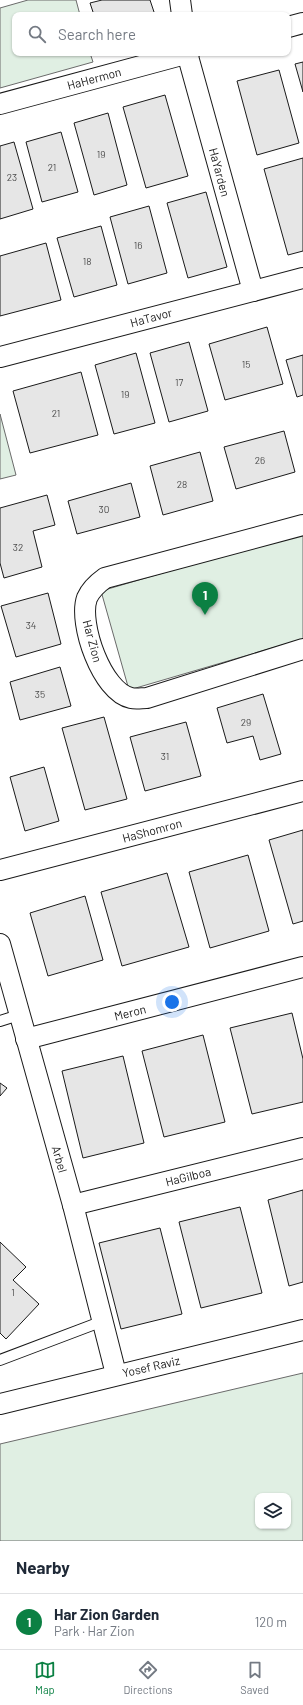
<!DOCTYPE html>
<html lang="en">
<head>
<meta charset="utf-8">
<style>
  body { margin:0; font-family:Barlow,sans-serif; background:#f2f2f3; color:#1f2937 }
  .controls { position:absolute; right:12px; bottom:12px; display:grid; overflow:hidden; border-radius:8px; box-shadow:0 1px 3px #0004 }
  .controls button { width:36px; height:36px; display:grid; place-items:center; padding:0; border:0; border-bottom:1px solid #e0e1e3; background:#fff; color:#1f2937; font:20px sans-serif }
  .you { position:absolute; left:172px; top:1002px; width:14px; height:14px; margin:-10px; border:3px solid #fff; border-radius:50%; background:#1a73e8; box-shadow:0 0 0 6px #1a73e833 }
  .badge { display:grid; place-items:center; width:26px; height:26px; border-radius:50%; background:#0b8043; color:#fff; font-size:13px; font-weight:700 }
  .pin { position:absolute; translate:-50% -33px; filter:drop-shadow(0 1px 2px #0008) }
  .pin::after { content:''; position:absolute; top:21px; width:14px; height:12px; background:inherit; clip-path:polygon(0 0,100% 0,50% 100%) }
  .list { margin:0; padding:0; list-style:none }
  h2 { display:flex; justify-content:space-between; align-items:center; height:52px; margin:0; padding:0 16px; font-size:17px }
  h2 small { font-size:13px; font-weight:400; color:#747a83 }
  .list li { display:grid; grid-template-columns:26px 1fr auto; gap:12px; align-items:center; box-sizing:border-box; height:56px; padding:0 16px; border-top:1px solid #e0e1e3 }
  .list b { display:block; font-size:15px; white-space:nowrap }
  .list p { margin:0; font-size:13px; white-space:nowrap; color:#747a83 }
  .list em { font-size:13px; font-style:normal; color:#747a83 }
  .icon { flex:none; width:22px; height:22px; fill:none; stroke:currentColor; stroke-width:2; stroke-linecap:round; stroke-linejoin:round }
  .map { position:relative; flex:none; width:303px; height:1541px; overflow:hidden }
  .search { position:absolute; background:#fff; box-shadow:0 1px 3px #0004; left:12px; right:12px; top:12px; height:44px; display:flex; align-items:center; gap:10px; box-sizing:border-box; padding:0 14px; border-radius:8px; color:#747a83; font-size:15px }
  .sheet { height:108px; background:#fff }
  nav { display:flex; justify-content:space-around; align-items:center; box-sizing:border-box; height:56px; border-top:1px solid #e0e1e3; background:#fff; font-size:11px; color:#747a83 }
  nav a { display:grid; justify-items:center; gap:2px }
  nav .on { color:#0b8043 }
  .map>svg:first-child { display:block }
  .green { fill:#e0efe3; stroke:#6a6a6a; fill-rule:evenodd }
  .building { fill:#e6e6e6; stroke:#1a1a1a }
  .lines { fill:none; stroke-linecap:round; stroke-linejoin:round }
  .lane-casing { stroke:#1a1a1a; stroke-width:12 }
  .street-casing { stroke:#1a1a1a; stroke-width:22 }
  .lane { stroke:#fff; stroke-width:10 }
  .street { stroke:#fff; stroke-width:20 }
  .labels { text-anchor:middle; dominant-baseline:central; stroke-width:3; stroke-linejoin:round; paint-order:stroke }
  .number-label { font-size:10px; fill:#4d4d4d }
  .street-label { font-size:12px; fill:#1a1a1a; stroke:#fff }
</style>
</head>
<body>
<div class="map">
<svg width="303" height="1541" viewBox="0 0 303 1541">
  <rect width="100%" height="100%" fill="#fff"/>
  <g class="green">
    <polygon points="28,0 76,0 80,15 15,15 15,53 90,53 93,62 0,88 0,8"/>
    <polygon points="0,414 16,475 0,479"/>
    <polygon points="303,532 303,639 129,690 101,591"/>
    <path d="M303,1373V1541H0V1444ZM258,1496H288V1526H258Z"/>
  </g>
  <g class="building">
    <polygon points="102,0 150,0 155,15 94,15 90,3"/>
    <polygon points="303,62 303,92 295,64"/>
    <polygon points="279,70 299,143 257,155 237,81"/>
    <polygon points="165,95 188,176 146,188 123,107"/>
    <polygon points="108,113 127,185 94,195 74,123"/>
    <polygon points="61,132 78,192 42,202 26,142"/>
    <polygon points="14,142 33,209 0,219 0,146"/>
    <polygon points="303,158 303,251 288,255 264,169"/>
    <polygon points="206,192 227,267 188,278 167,203"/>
    <polygon points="149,206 167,273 128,284 110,217"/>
    <polygon points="101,226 117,285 74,297 57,238"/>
    <polygon points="46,243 61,300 0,316 0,256"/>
    <polygon points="267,327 283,384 225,400 209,344"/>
    <polygon points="189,342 208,411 169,422 150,353"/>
    <polygon points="136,353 155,423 114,434 95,365"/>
    <polygon points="303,355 303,395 297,397 286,360"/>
    <polygon points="81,372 98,435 30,453 13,391"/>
    <polygon points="284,431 295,472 236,489 224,447"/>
    <polygon points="200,452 213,501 163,515 150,466"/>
    <polygon points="131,483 140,517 77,534 68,501"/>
    <polygon points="47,495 55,525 33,531 42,567 4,578 0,563 0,508"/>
    <polygon points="48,593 61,644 16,657 1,606"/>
    <polygon points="60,667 71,706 20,720 10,682"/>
    <polygon points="263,694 281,754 260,760 253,736 227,743 217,708"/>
    <polygon points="104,717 127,799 85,810 62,728"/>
    <polygon points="186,722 201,776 145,791 130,737"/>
    <polygon points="44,767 59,821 25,831 10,777"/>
    <polygon points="303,830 303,921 293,924 269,840"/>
    <polygon points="248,855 269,931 210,948 189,872"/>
    <polygon points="167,873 189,947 122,966 101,892"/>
    <polygon points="85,896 103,960 48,976 30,913"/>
    <polygon points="292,1013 303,1059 303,1102 252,1114 230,1028"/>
    <polygon points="203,1035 225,1122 164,1137 142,1051"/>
    <polygon points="123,1056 144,1143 83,1158 62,1071"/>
    <polygon points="0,1083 7,1088 0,1096"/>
    <polygon points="303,1190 303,1282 289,1286 268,1200"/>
    <polygon points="240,1207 262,1293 201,1308 179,1222"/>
    <polygon points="160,1228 182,1314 121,1329 99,1243"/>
    <polygon points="0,1242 26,1267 13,1280 39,1304 6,1339 0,1333"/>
  </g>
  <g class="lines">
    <g class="lane-casing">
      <g id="lane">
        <polyline points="0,1021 19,1015"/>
        <polyline points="0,1360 103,1321"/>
      </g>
    </g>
    <g class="street-casing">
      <g id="street">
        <polyline points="180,0 182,15"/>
        <polyline points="288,27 303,23"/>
        <polyline points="187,53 253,291"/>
        <polyline points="0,104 189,53"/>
        <polyline points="0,357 303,278"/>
        <path d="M303,525L105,578C98,583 91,589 87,598C78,623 102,692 131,698C136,699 142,698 147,698L303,649"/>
        <polyline points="0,870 303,791"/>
        <polyline points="0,944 73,1205 116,1374"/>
        <polyline points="26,1039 303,967"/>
        <polyline points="73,1205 303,1148"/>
        <polyline points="0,1404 303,1330"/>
      </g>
    </g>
    <use href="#lane" class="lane"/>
    <use href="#street" class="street"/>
  </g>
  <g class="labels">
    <g class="number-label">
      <text x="101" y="154">19</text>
      <text x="52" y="167">21</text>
      <text x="12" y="177">23</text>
      <text x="138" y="245">16</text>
      <text x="87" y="261">18</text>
      <text x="246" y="364">15</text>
      <text x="179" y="382">17</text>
      <text x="125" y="394">19</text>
      <text x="56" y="413">21</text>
      <text x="260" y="460">26</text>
      <text x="182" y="484">28</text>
      <text x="104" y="509">30</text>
      <text x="18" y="547">32</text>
      <text x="31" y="625">34</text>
      <text x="40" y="694">35</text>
      <text x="246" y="722">29</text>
      <text x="165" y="756">31</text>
      <text x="13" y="1292">1</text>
    </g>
    <g class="street-label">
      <text transform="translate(94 78) rotate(-15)">HaHermon</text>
      <text transform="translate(220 172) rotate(75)">HaYarden</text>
      <text transform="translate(151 317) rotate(-15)">HaTavor</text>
      <text transform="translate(93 641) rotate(75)">Har Zion</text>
      <text transform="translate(152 830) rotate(-15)">HaShomron</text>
      <text transform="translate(130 1012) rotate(-14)">Meron</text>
      <text transform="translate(60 1159) rotate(74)">Arbel</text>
      <text transform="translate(188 1176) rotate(-14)">HaGilboa</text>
      <text transform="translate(151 1366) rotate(-13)">Yosef Raviz</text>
    </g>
  </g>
</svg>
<div class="controls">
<button><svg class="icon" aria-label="layers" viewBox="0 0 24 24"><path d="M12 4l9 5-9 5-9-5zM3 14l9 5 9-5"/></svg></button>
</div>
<div class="you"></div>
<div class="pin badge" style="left:205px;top:615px">1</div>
<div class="search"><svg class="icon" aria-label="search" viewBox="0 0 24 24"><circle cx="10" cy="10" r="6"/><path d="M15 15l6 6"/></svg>Search here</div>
</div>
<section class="sheet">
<h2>Nearby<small></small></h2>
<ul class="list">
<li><span class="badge">1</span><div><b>Har Zion Garden</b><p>Park · Har Zion</p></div><em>120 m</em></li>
</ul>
</section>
<nav>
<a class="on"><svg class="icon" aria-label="map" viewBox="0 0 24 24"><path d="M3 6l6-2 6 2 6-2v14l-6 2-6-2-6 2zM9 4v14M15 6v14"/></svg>Map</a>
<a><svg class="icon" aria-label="directions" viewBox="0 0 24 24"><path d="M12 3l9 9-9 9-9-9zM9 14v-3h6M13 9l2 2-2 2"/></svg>Directions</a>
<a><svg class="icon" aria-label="saved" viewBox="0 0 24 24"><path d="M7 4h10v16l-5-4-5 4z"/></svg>Saved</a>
</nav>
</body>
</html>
